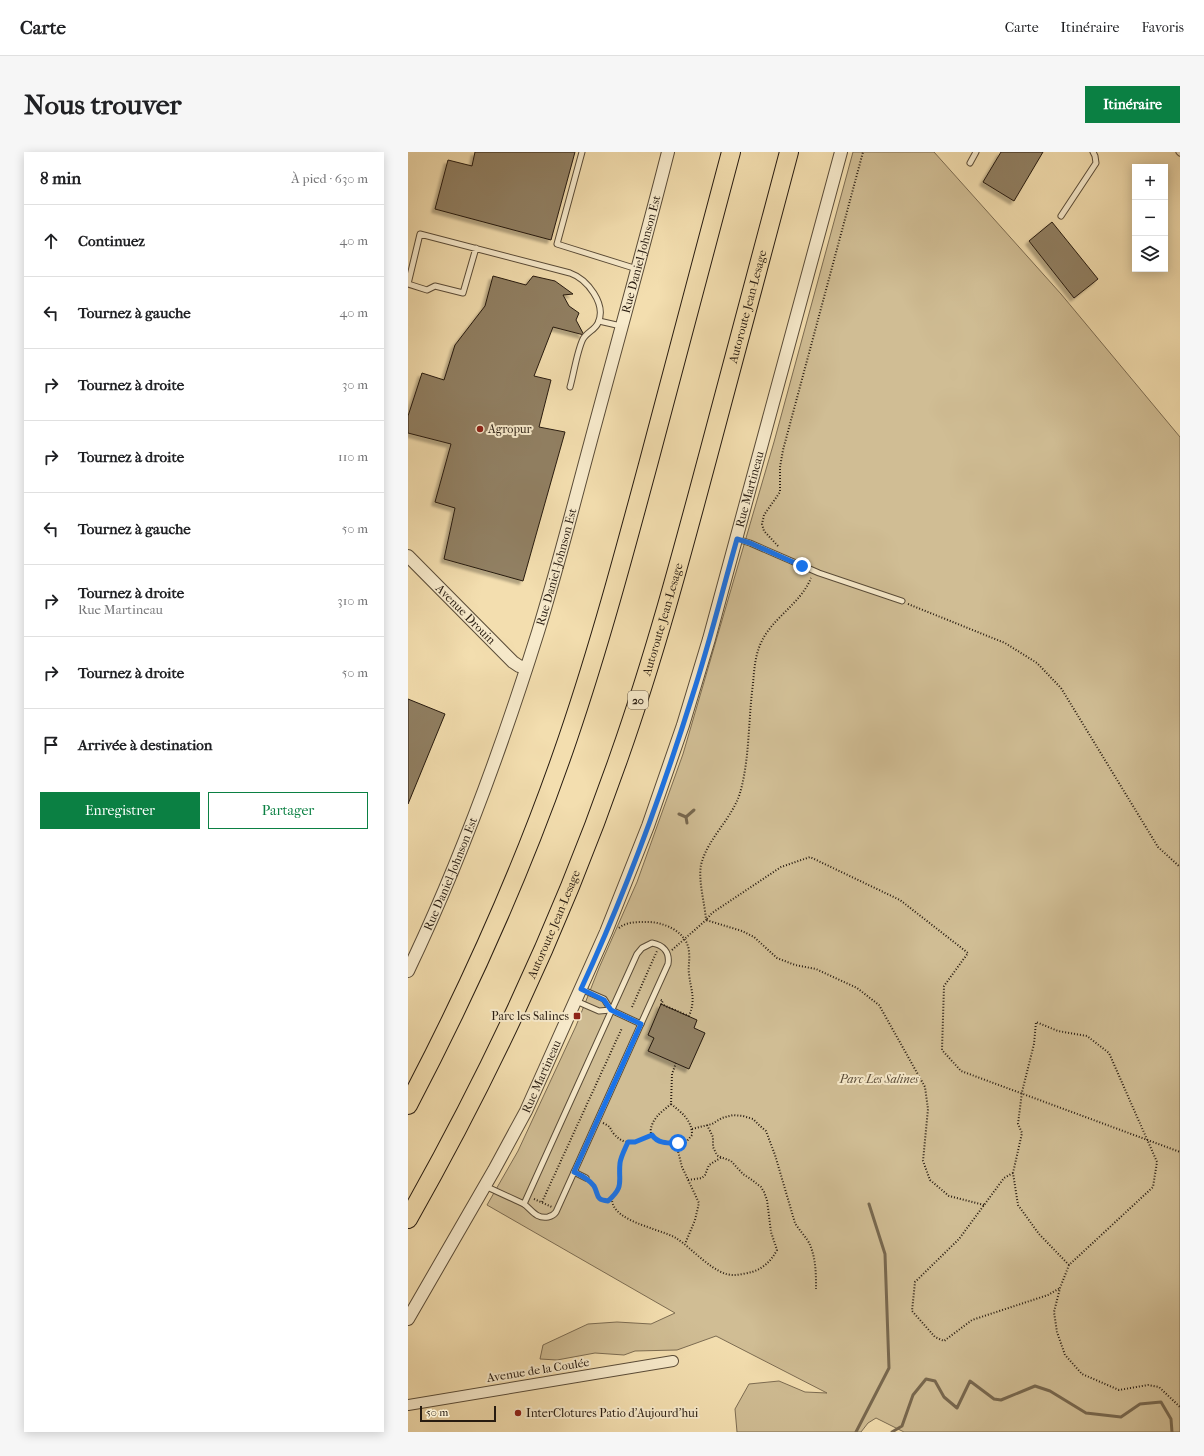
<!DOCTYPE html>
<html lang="fr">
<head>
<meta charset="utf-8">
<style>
  body { margin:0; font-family:"IM FELL French Canon",serif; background:#f6f6f6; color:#202124 }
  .controls { position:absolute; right:12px; top:12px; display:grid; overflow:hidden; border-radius:0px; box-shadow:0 2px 10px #0003 }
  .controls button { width:36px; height:36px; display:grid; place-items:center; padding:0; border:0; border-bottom:1px solid #e0e0e0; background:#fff; color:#202124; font:20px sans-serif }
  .scale { position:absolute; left:12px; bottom:10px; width:76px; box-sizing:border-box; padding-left:4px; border:2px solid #271b10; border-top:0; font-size:11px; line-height:14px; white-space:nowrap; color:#271b10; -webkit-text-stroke:3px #f7eacb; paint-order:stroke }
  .stop { position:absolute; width:12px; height:12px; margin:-9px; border:3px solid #1a73e8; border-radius:50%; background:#fff }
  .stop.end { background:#1a73e8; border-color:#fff; box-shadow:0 1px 4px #0008 }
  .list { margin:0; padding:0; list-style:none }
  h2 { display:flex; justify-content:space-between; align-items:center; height:52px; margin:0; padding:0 16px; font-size:17px }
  h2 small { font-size:13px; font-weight:400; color:#757577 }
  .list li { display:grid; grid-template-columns:26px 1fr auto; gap:12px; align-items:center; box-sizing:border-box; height:72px; padding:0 16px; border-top:1px solid #e0e0e0 }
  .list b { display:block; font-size:15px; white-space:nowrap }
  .list p { margin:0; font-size:13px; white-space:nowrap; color:#757577 }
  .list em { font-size:13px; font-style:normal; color:#757577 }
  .actions { display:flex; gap:8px; padding:12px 16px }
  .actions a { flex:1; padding:9px 0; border:1px solid #0b8043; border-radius:0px; text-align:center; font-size:14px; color:#0b8043 }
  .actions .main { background:#0b8043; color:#fff }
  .icon { flex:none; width:22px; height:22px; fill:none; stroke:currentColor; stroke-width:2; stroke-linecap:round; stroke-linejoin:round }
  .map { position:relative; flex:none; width:772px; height:1280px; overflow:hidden; border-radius:0px }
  header { display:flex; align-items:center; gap:24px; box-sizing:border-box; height:56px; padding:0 20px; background:#fff; border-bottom:1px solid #e0e0e0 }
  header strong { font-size:19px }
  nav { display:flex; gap:22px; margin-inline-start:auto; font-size:14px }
  .intro { display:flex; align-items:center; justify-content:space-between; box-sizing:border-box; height:96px; padding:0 24px }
  h1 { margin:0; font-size:28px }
  .button { padding:10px 18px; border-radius:0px; background:#0b8043; color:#fff; font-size:14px; font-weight:700 }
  main { display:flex; gap:24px; padding:0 24px }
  aside { flex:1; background:#fff; border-radius:0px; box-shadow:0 2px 10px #0003 }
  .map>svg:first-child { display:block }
  .green { fill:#d0bd94; stroke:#7c6c52 }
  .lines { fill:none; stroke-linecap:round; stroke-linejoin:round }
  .stream { stroke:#78684f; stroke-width:3 }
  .building { fill:#918063; stroke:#271b10; filter:url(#shadow) }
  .service-casing { stroke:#5a4c38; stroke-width:7 }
  .minor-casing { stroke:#5a4c38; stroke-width:12 }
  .tertiary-casing { stroke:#5a4c38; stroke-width:14 }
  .motorway-casing { stroke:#271b10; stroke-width:20 }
  .path { stroke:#271b10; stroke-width:2; stroke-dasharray:1 2; stroke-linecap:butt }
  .service { stroke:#f7eacb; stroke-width:5 }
  .minor { stroke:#f7eacb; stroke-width:10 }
  .tertiary { stroke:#f7eacb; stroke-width:12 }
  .motorway { stroke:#f3deaf; stroke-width:18 }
  .route { stroke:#1a73e8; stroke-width:5 }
  .poi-dot { fill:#8f2418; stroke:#f7eacb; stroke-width:1.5 }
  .labels { text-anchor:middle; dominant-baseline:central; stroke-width:4; stroke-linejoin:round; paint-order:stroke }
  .shield { fill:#f7eacb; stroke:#655948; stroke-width:1 }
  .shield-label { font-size:11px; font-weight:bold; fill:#271b10 }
  .street-label { font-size:12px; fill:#271b10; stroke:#f7eacb }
  .poi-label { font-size:12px; fill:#271b10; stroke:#f7eacb; text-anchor:start }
  .park-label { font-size:12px; font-style:italic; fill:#5a4c38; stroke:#f7eacb }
</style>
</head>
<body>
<header>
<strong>Carte</strong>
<nav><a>Carte</a><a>Itinéraire</a><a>Favoris</a></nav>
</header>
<div class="intro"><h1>Nous trouver</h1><a class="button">Itinéraire</a></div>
<main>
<aside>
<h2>8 min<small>À pied · 630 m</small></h2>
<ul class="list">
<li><svg class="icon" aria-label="ahead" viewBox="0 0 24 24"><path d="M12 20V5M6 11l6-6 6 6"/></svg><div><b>Continuez</b></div><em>40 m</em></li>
<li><svg class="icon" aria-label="left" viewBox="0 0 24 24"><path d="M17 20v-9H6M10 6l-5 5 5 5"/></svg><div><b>Tournez à gauche</b></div><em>40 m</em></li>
<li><svg class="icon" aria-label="right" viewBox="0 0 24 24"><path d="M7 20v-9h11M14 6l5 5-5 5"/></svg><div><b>Tournez à droite</b></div><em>30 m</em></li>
<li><svg class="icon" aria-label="right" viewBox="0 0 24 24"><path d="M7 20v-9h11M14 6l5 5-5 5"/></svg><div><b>Tournez à droite</b></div><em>110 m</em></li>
<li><svg class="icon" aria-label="left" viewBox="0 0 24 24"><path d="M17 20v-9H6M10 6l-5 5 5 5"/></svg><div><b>Tournez à gauche</b></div><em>50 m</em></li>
<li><svg class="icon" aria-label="right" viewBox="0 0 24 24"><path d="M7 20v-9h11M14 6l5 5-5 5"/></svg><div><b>Tournez à droite</b><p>Rue Martineau</p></div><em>310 m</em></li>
<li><svg class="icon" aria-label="right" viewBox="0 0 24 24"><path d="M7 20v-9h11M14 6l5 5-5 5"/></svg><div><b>Tournez à droite</b></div><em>50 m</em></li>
<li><svg class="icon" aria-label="arrive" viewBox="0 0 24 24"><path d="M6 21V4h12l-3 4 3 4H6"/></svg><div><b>Arrivée à destination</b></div></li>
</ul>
<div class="actions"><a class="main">Enregistrer</a><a>Partager</a></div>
</aside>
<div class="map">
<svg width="772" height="1280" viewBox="0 0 772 1280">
  <defs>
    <filter id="shadow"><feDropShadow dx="-3.5" dy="3.5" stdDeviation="1" flood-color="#0004"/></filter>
  </defs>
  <rect width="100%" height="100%" fill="#f3deaf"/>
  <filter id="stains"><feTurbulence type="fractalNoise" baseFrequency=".005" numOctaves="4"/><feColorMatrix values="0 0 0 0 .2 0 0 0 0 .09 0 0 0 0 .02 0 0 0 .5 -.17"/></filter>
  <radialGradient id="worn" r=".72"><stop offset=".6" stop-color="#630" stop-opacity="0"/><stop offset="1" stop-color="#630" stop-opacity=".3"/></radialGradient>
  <polygon class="green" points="445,0 526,0 653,142 772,285 772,1280 496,1280 468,1266 460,1271 453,1280 329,1280 327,1257 341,1232 371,1229 397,1240 419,1241 308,1184 269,1198 227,1199 216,1203 187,1201 149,1208 132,1207 135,1193 180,1172 209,1170 243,1172 267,1161 79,1053 110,999 168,874 191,816 229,730 275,602 366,290"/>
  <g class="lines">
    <g class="stream">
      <polyline points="271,662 278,665"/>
      <polyline points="279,671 278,665 286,658"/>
      <polyline points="448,1280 481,1216 477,1102 461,1052"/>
      <polyline points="484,1280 494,1274 505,1243 518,1227 527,1229 536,1245 549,1256 562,1229 586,1247 593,1248 627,1234 642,1239 678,1261 713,1265 732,1252 753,1250 763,1267 764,1280"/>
    </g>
  </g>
  <g class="building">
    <polygon points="67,0 167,0 143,88 27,57 40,8 64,14"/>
    <polygon points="593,0 635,0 606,49 575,30"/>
    <polygon points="644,70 690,127 666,146 621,89"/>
    <polygon points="85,124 118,133 125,124 147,129 165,142 155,143 161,154 171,161 168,168 176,183 145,175 126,224 143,228 131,275 157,280 115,429 36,407 47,356 27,350 43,292 0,281 0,264 14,221 36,228 47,193 77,154"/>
    <polygon points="0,547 37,562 0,652"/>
    <polygon points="253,852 289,868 286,876 297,881 281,917 240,899 246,886 240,883"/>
  </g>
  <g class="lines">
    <g class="service-casing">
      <g id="service">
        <polyline points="174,0 149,92 229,117"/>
        <polyline points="771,0 772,1"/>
        <polyline points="562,11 568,0"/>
        <polyline points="653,64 688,11 687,4 685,0"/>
        <path d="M68,96L55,141L27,134L19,138L0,132L12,82L162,121C179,127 199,152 190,171C187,178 179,180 175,187C169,199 166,221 162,235"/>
        <polyline points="191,169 213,174"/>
        <polyline points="329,387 342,391 411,421 494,449"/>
        <path d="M244,791C255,793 262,800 260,812L148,1060C146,1063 144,1064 140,1065C128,1067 124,1058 116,1052L229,802L234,796Z"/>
        <polyline points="173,837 196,847 203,858"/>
        <polyline points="168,849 191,859 203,858 233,872"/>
        <polyline points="166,1020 178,1026"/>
        <polyline points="77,1034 116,1052"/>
      </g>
    </g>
    <g class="minor-casing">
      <polyline id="minor" points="0,1253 265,1209"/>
    </g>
    <g class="tertiary-casing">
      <g id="tertiary">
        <path id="s1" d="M0,404L105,510L111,514L118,516"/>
        <path id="s2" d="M0,819C52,710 94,595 130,480C149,418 165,355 182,292C208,195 235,98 260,0"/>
        <path id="s3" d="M0,1167L86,1018L118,959L198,780L240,674L275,573L301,487L433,0"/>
      </g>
    </g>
    <g class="motorway-casing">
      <g id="motorway">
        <path d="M0,953C62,835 117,712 160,586C191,495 216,402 241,309C268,206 296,103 323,0"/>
        <path id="s4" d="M0,1067C84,919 155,766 211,605C246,506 273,405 300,304C327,202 354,101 381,0"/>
      </g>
    </g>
    <g class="path">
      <polyline points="370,394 356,379 354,372 356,363 372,340 372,315 375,298 455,0"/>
      <polyline points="500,452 597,491 629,511 653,536 750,695 772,715"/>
      <path d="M211,776C218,770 228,770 237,770C255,769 280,780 281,800C282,808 280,815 281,822C283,839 288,847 281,864L253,852L255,849L251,847"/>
      <path d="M264,798L298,768C297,752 290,729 293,713C299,687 324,667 332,641C342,606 340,568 345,532C346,519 347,505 352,493C363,466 392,453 403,426"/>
      <polyline points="224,855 249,799"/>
      <path d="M263,952C274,961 284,968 284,983L278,990C267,992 236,993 244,973C247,964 256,958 263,952L264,922L268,911"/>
      <path d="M195,971C204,975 201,976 206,982C218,996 231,989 245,983"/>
      <path d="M284,977L304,972L314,966L325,963L335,964L345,967L351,973L358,979L367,1003L387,1071C391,1078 400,1087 402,1093C408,1107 408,1122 408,1137"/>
      <polyline points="268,991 274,1015 291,1051 287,1068 277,1092"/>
      <polyline points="605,1021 596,1026 551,1087 507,1130 504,1159 527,1185 536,1189 564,1168 640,1143 652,1136"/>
      <polyline points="280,1028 294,1026 297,1023 301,1013 314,1005"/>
      <path d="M183,1031C188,1036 188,1044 194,1049H200C217,1034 210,1030 212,1011C213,1004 217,997 220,990"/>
      <path d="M204,1046C203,1064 232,1072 245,1077C253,1080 261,1082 268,1086C284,1096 307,1124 326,1123C332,1123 339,1121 344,1120C356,1116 363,1109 369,1098L363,1080L359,1048L356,1040L353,1035L344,1028L335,1022L323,1009L310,1004L308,1001L305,995V985L299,973"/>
      <polyline points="126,1047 144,1055"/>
      <polyline points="134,1050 214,876"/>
      <polyline points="576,1053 541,1044 522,1028 515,1009 520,957 517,935 471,853 449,836 408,817 387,813 369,806 346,785 334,779 298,768 304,761 373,715 402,705 492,748 560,801 536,834 534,898 553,919 772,1000"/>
      <polyline points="661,1113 631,1082 610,1053 605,1021 614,981 610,972 614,940 626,892 628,870 650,879 679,884 701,901 749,1010 745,1035 661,1113 652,1136 646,1160 649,1180 657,1203 674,1222 711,1238 740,1233 751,1235 772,1255"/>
    </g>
    <use href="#service" class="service"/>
    <use href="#minor" class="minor"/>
    <use href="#tertiary" class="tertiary"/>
    <use href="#motorway" class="motorway"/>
  </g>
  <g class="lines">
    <path class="route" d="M270,991C261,991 250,992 244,983L227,990H220C217,997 213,1004 212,1011C210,1030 217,1034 200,1049C187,1048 191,1043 186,1034C181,1027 174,1024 166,1020L233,872L203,858L196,848L173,837C217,742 253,644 284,545C301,493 314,440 329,387L342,391L394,414"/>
  </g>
  <g class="poi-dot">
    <circle cx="72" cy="277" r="4"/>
    <rect x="165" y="860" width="8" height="8" rx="2"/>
    <circle cx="110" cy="1261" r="4"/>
  </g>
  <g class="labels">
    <rect class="shield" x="220" y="539" width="20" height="18" rx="3"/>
    <g class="shield-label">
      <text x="230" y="548">20</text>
    </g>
    <g class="street-label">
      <text stroke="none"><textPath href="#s2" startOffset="755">Rue Daniel-Johnson Est</textPath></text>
      <text stroke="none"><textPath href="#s4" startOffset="977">Autoroute Jean-Lesage</textPath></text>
      <text stroke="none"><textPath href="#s3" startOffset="901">Rue Martineau</textPath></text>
      <text stroke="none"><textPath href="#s2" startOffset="431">Rue Daniel-Johnson Est</textPath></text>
      <text stroke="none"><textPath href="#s1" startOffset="82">Avenue Drouin</textPath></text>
      <text stroke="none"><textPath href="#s4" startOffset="653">Autoroute Jean-Lesage</textPath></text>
      <text stroke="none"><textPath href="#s2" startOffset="106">Rue Daniel-Johnson Est</textPath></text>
      <text stroke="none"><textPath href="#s4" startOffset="329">Autoroute Jean-Lesage</textPath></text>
      <text stroke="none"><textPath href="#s3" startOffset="277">Rue Martineau</textPath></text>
      <text transform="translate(130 1218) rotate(-9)">Avenue de la Coulée</text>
    </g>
    <g class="poi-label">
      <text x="80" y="277">Agropur</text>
      <text x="161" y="864" text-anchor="end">Parc les Salines</text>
      <text x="118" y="1261">InterClotures Patio d'Aujourd'hui</text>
    </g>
    <g class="park-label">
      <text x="471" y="927">Parc Les Salines</text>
    </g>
  </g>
  <rect width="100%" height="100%" filter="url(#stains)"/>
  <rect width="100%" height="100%" fill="url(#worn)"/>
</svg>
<div class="controls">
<button>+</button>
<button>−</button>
<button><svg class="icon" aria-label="layers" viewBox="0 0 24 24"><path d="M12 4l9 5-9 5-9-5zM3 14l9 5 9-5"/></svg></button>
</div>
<div class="scale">50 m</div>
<div class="stop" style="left:270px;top:991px"></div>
<div class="stop end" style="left:394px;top:414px"></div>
</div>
</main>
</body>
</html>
